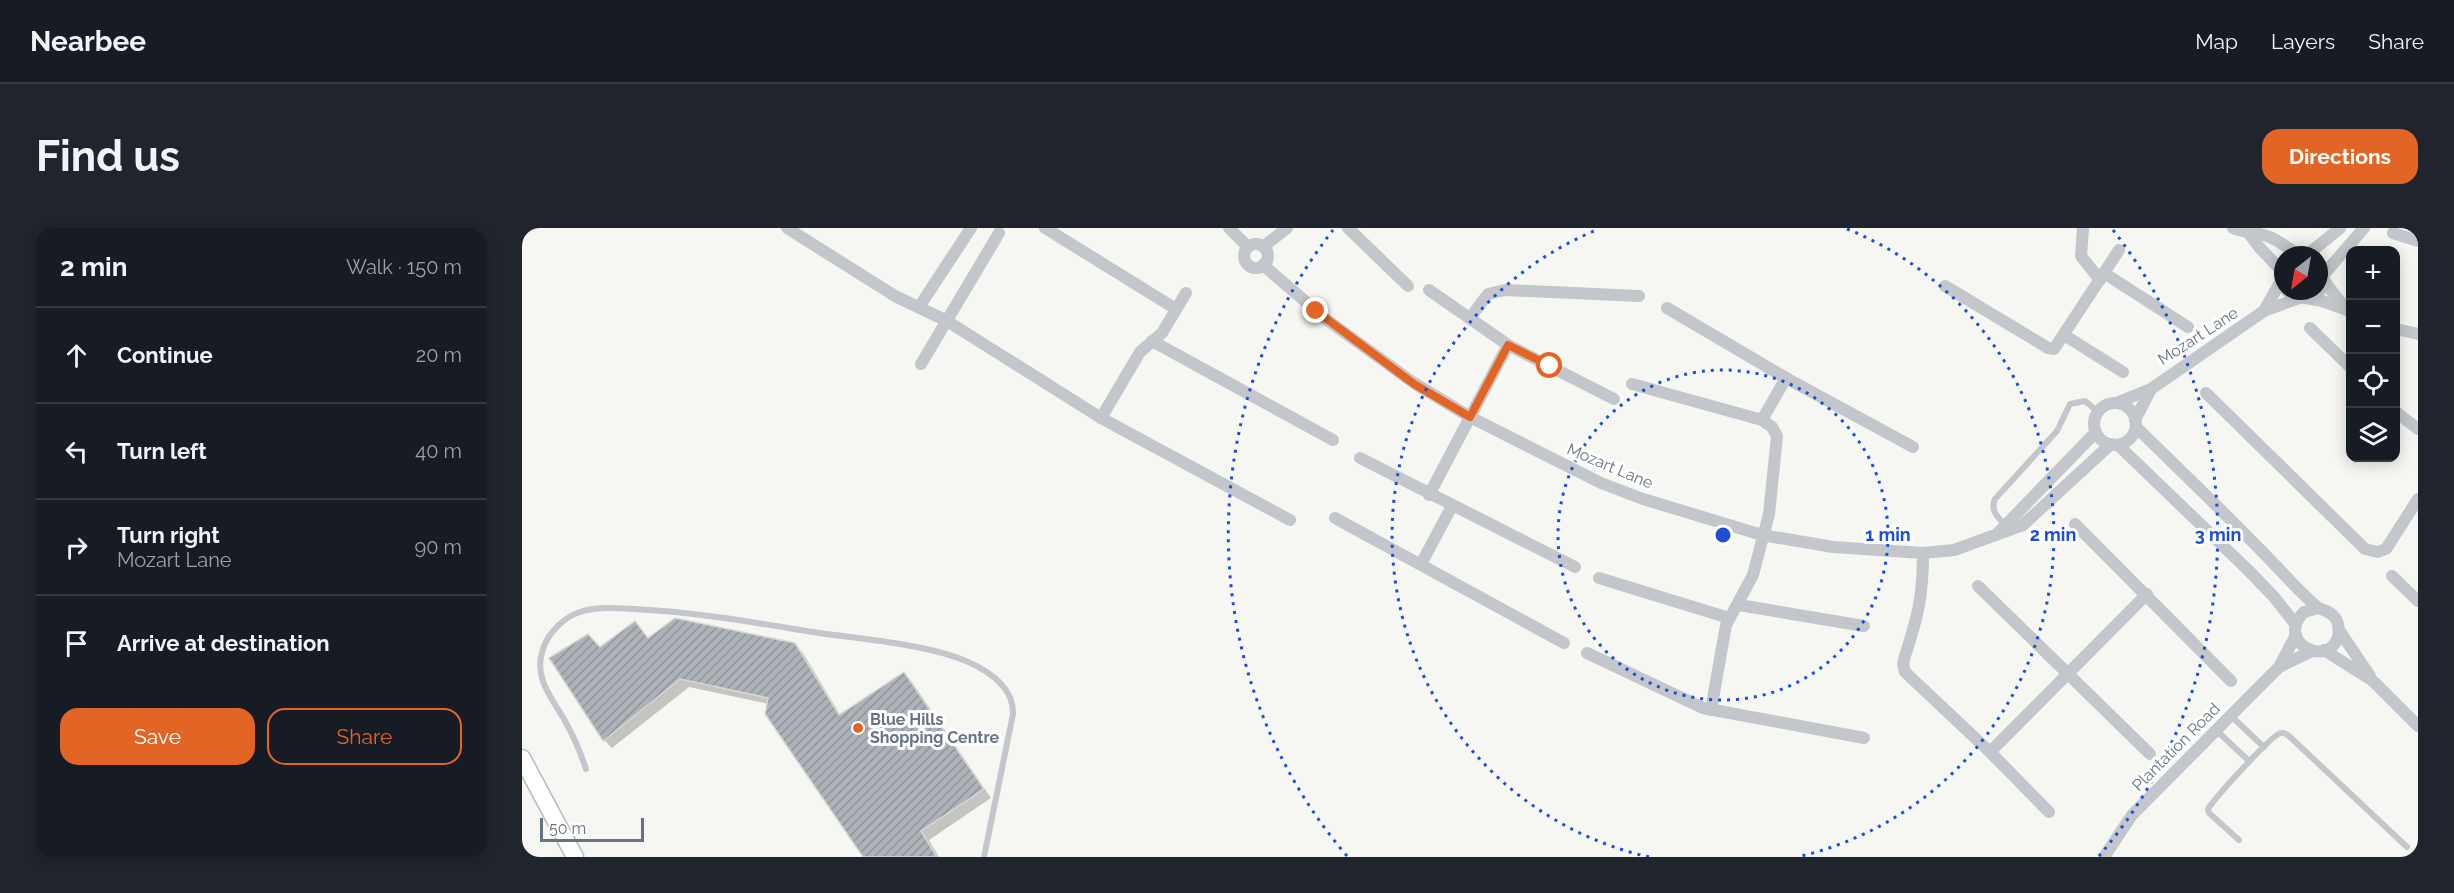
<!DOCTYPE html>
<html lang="en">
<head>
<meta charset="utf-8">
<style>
  body { margin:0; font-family:Raleway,sans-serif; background:#20242c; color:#f1f3f6 }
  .controls { position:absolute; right:18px; top:18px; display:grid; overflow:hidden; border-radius:12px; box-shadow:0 3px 15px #0003 }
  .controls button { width:54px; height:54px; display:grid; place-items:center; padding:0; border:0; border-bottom:2px solid #363941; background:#171b24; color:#f1f3f6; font:30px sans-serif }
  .compass { position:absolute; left:1752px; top:18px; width:54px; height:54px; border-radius:50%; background:#171b24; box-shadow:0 3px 15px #0003; rotate:211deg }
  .scale { position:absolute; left:18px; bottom:15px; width:104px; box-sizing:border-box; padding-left:6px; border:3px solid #657383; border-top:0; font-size:16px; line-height:21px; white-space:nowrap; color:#657383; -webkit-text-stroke:4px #fff; paint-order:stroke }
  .stop { position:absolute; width:18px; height:18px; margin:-14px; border:4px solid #e36525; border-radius:50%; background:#fff }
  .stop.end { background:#e36525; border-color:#fff; box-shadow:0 2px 6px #0008 }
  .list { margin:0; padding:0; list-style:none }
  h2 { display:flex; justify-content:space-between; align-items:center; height:78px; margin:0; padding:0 24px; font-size:26px }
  h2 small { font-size:20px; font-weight:400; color:#9ea1a6 }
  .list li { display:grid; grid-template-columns:39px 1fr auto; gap:18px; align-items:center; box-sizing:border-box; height:96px; padding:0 24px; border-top:2px solid #363941 }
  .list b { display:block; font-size:22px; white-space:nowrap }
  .list p { margin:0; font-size:20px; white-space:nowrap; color:#9ea1a6 }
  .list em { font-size:20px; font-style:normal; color:#9ea1a6 }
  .actions { display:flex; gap:12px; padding:18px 24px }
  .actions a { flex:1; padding:14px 0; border:2px solid #e36525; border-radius:18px; text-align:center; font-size:21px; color:#e36525 }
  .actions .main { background:#e36525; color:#fff }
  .icon { flex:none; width:33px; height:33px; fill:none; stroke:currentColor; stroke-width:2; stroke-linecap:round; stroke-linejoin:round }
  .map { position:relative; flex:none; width:1896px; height:629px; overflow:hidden; border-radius:18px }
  header { display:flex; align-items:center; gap:36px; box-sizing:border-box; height:84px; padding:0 30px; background:#171b24; border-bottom:2px solid #363941 }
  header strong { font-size:28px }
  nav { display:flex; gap:33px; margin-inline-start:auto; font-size:21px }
  .intro { display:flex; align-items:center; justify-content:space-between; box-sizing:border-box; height:144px; padding:0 36px }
  h1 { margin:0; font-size:42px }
  .button { padding:15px 27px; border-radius:18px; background:#e36525; color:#fff; font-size:21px; font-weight:700 }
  main { display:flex; gap:36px; padding:0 36px }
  aside { flex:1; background:#171b24; border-radius:18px; box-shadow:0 3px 15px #0003 }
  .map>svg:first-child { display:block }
  .shadow { fill:#0003 }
  .building { fill:url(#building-hatch); stroke:#d7d7d5; stroke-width:1.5 }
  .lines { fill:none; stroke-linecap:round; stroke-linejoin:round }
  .secondary-casing { stroke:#b6babe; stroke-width:19 }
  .service { stroke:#c3c6ca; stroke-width:6 }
  .minor { stroke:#c3c6ca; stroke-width:12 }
  .secondary { stroke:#fff; stroke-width:16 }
  .route { stroke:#e36525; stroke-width:8 }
  .ring { fill:none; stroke:#1d4ed8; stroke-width:3; stroke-dasharray:3 6 }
  .poi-dot { fill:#e36525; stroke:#fff; stroke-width:2 }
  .labels { text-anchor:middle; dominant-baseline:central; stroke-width:6; stroke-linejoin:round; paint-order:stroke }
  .street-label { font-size:16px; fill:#657383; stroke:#fff }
  .poi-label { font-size:16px; font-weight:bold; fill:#657383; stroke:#fff; text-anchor:start }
  .centre { fill:#1d4ed8; stroke:#fff; stroke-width:3 }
  .ring-label { font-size:18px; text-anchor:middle; font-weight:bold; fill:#1d4ed8; stroke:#fff; stroke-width:6; stroke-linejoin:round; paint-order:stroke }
</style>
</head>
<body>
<header>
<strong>Nearbee</strong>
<nav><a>Map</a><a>Layers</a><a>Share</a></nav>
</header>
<div class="intro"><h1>Find us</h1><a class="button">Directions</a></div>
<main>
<aside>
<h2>2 min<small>Walk · 150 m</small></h2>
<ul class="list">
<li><svg class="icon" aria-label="ahead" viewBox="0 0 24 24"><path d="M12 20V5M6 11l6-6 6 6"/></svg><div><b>Continue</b></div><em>20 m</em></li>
<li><svg class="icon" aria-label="left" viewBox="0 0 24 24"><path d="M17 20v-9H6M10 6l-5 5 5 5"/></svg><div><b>Turn left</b></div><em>40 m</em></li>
<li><svg class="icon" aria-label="right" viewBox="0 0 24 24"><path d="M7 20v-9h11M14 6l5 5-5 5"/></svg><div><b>Turn right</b><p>Mozart Lane</p></div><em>90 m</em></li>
<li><svg class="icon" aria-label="arrive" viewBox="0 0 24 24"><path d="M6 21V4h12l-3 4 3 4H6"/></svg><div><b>Arrive at destination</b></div></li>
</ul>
<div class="actions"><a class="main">Save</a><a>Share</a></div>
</aside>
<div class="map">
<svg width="1896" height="629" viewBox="0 0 1896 629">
  <defs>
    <pattern id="building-hatch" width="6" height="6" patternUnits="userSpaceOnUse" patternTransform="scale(1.5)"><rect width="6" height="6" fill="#acb2b8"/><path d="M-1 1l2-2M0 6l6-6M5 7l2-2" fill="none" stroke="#90959b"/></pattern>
  </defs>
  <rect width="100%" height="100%" fill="#f6f6f2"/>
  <polygon class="shadow" points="113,395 127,411 272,416 281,425 319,488 382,446 390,454 469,570 407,612 417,629 343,629 244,486 247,476 167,459 90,520 82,512 78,420"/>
  <polygon class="building" points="153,390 273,415 317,487 382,444 462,561 399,603 415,629 341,629 243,486 246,470 158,451 81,513 27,430 66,406 78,419 113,393 126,410"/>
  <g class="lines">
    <g class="secondary-casing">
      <polyline id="secondary" points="0,530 53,629"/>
    </g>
    <g class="service">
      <path d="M1483,297C1476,289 1468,283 1473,271L1535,203L1548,176L1563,173L1576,184"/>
      <polyline points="1709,488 1742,519"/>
      <polyline points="1694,502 1727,533"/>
      <path d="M64,541C58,523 51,507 42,491C29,469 11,449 21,421C26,405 42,389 58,384C75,378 95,380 112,381C174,384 235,395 297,405C340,411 404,416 444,433C467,443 492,459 491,486L462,629"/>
      <path d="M1717,612L1687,585L1686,581C1693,570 1750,506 1759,505C1762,504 1764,506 1767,508L1885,619"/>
    </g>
    <g class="minor">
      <polyline points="265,0 373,68 425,93 579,190 768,292"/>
      <polyline points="523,0 654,81"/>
      <polyline points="707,0 726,19"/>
      <polyline points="826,0 886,58"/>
      <polyline points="1561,0 1559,28 1578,52"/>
      <path d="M1711,0C1723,5 1734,4 1745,8C1757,12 1766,20 1776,27"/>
      <polyline points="1871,5 1896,13"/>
      <polyline points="1728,7 1737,19 1761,44"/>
      <circle cx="734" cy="28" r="12"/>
      <polyline points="741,19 765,0"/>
      <polyline points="1785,27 1818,0"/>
      <polyline points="741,37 805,92 892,155 948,189 1079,255 1121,271 1240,307 1311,319 1401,325 1432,322 1501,297 1589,216"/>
      <polyline points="1582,45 1666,99"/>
      <polyline points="1802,46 1842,0"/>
      <polyline points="1802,53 1823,80"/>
      <polyline points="1423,58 1526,120 1532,121 1597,22"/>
      <polyline points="907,62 986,117 1092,171"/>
      <path d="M1765,63C1786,81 1813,60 1797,37"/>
      <polyline points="1784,70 1800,73 1828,83"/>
      <polyline points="397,79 449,0"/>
      <polyline points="1145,80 1264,150 1391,219"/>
      <polyline points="1742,83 1760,51"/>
      <polyline points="948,90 966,66 983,62 1117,68"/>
      <polyline points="1788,100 1828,139"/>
      <polyline points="1874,101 1896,106"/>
      <polyline points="1542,107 1601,144"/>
      <polyline points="630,113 811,212"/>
      <polyline points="399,136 477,5"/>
      <polyline points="1110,156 1240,192 1250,199 1255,208 1247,286 1231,347 1204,397 1189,482"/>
      <polyline points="1684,165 1843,321 1856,324 1864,321 1896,271"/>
      <polyline points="1594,175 1629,161 1742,83 1777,70"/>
      <circle cx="1593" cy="196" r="21"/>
      <polyline points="1874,184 1896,201"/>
      <polyline points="579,190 618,124 640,105 664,65"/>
      <polyline points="1240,192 1264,150"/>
      <polyline points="1613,192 1629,161"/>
      <path d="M1614,199C1667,251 1721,302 1772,357C1779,364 1787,372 1795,379C1802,383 1809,383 1814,391C1817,396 1817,403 1816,409C1806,441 1752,414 1782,384L1797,380"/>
      <polyline points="1596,217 1726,342 1752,369 1774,397"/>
      <polyline points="838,230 1053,339"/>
      <polyline points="907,267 986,117"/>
      <polyline points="813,290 1042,415"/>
      <polyline points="1553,296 1709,453"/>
      <polyline points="1476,305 1574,204"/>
      <path d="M1401,325C1401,368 1396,388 1383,428L1381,436L1383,444L1468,524L1527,584"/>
      <polyline points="899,336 930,278"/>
      <polyline points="1870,348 1896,373"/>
      <polyline points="1077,350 1207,390"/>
      <polyline points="1456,358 1628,526"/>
      <polyline points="1217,377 1342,398"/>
      <polyline points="1817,402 1848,448"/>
      <polyline points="1802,422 1851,453 1896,498"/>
      <polyline points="1065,425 1181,480 1342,510"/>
      <polyline points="1757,439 1790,423"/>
      <polyline points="1468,524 1625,366"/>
      <polyline points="1582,629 1610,587 1757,439 1774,407"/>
    </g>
    <use href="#secondary" class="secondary"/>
  </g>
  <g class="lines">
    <polyline class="route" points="794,83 892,156 948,189 986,117 1028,138"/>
  </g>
  <g class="ring">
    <circle cx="1201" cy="307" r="165"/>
    <path d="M1127 629A330 330 0 0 1 1077 1M1325 1A330 330 0 0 1 1275 629"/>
    <path d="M825 628A495 495 0 0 1 811 2M1591 2A495 495 0 0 1 1577 628"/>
  </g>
  <circle class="poi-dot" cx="336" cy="500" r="6"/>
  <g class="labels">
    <g class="street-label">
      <text transform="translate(1676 108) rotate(-33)">Mozart Lane</text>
      <text transform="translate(1088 238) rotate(23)">Mozart Lane</text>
      <text transform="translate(1654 519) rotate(-45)">Plantation Road</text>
    </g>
    <g class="poi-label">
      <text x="348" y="491">Blue Hills<tspan x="348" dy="18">Shopping Centre</tspan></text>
    </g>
  </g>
  <circle cx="1201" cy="307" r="9" class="centre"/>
  <g class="ring-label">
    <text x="1366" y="313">1 min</text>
    <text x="1531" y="313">2 min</text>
    <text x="1696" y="313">3 min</text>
  </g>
</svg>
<div class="controls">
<button>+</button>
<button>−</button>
<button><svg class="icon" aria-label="locate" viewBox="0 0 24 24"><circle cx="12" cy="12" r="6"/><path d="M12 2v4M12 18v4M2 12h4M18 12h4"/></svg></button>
<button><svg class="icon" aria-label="layers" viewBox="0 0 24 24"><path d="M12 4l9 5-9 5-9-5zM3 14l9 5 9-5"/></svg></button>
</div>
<svg class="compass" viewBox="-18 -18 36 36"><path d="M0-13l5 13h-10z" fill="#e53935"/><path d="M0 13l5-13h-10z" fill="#9ea1a6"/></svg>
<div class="scale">50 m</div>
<div class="stop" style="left:1028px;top:138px"></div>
<div class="stop end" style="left:794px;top:83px"></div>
</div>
</main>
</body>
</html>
